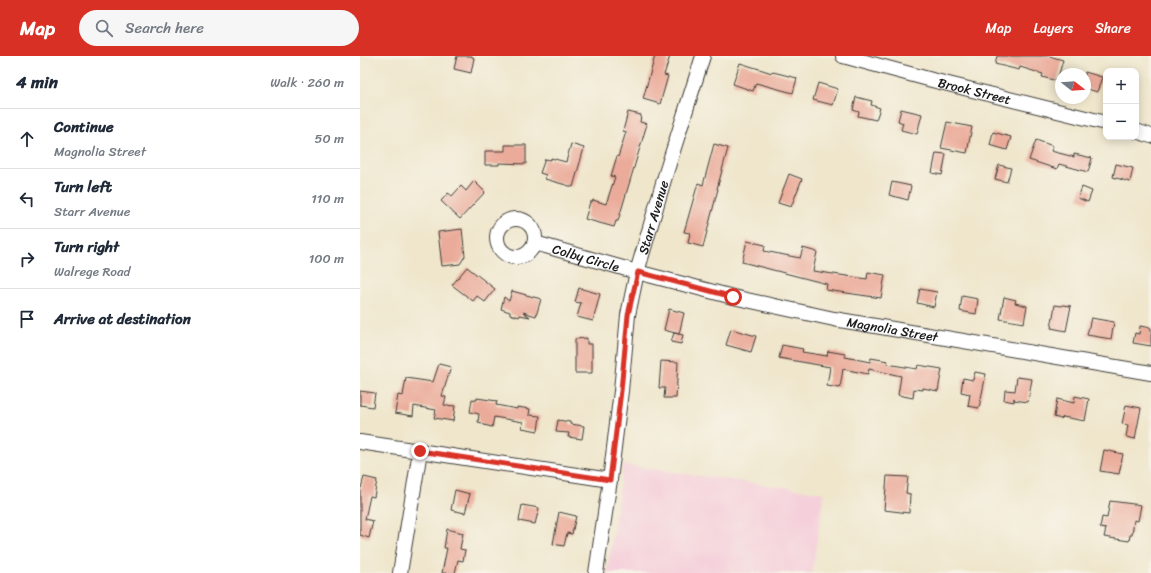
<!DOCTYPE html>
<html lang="en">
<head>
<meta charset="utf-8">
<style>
  body { margin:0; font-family:Sriracha,sans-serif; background:#f6f6f7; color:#1f2937 }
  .controls { position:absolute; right:12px; top:12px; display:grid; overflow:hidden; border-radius:8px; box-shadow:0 2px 10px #0003 }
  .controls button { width:36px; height:36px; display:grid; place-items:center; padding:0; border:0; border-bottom:1px solid #e0e1e3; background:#fff; color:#1f2937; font:20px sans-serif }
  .compass { position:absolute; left:695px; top:12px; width:36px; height:36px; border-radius:50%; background:#fff; box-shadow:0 2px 10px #0003; rotate:107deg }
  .stop { position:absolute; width:12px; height:12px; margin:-9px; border:3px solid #d93025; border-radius:50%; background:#fff }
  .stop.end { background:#d93025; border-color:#fff; box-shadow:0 1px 4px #0008 }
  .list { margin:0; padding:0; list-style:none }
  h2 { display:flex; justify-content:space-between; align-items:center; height:52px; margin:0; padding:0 16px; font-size:17px }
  h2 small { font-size:13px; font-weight:400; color:#747a83 }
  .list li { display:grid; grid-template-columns:26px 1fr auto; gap:12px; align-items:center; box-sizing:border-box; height:60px; padding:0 16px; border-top:1px solid #e0e1e3 }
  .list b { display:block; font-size:15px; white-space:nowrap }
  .list p { margin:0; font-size:13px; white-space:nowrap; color:#747a83 }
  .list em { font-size:13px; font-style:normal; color:#747a83 }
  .icon { flex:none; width:22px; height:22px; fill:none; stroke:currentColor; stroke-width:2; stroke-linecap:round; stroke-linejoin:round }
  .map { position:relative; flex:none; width:791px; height:517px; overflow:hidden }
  header { display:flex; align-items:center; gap:24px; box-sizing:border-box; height:56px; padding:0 20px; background:#d93025; color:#fff }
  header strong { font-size:19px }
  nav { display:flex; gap:22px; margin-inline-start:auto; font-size:14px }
  .search { width:280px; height:36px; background:#f6f6f7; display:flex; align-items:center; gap:10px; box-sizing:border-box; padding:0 14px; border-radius:22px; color:#747a83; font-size:15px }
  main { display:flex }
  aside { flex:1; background:#fff }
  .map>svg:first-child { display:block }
  .built { fill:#f5cfda }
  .building { fill:#ebab9a }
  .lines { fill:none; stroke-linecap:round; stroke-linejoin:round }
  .minor-casing { stroke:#3c3a36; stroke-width:16 }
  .minor { stroke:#fff; stroke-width:14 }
  .route { stroke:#d93025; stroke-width:5 }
  .labels { text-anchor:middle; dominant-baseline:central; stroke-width:3; stroke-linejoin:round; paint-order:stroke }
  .street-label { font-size:13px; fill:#1c1c1c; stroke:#f7f3e8 }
</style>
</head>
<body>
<header>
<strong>Map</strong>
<div class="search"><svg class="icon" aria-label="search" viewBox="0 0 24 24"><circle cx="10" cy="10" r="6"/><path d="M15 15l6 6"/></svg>Search here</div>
<nav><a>Map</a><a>Layers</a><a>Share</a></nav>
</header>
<main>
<aside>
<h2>4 min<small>Walk · 260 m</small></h2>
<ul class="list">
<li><svg class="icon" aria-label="ahead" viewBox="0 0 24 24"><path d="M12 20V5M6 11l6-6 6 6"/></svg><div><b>Continue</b><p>Magnolia Street</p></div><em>50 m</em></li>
<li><svg class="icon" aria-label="left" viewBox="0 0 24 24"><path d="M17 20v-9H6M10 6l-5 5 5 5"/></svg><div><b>Turn left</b><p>Starr Avenue</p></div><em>110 m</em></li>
<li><svg class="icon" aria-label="right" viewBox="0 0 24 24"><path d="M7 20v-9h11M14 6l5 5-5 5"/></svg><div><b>Turn right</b><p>Walrege Road</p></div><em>100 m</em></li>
<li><svg class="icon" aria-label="arrive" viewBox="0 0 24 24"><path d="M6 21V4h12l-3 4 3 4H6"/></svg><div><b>Arrive at destination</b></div></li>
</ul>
</aside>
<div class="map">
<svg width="791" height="517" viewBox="0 0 791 517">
  <rect width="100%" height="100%" fill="#f7f3e8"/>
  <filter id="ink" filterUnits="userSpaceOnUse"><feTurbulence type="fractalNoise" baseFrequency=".025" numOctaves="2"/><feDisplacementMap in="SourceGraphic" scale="8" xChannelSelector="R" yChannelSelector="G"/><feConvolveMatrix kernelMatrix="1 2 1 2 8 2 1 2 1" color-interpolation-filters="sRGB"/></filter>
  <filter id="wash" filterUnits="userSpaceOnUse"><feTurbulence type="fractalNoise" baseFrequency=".012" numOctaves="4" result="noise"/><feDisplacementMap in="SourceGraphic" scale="16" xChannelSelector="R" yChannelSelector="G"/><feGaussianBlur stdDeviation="0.9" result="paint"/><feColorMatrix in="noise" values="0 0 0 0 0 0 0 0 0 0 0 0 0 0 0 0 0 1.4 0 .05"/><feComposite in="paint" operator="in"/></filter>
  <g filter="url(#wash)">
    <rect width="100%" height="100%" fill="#efe6cc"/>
    <polygon class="built" points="263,409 464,437 452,517 247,517"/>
    <g id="blocks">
      <g class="building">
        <polygon points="97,0 112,0 112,1 114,2 111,17 94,13"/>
        <polygon points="295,0 310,0 304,19 308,20 300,48 283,43"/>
        <polygon points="637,0 689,0 703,4 697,25 682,21 683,18 660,11 659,14 635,8"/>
        <polygon points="380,7 412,17 413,16 437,22 433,37 396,27 393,35 373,28"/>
        <polygon points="725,16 742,21 737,36 725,32"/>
        <polygon points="458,27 478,33 473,49 453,44"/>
        <polygon points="496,41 512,45 511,49 520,52 516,64 498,60 499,56 493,54"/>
        <polygon points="541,53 562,58 557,78 541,74 543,67 538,65"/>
        <polygon points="268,56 281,59 280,66 287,68 258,165 256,165 254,171 225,163 230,146 232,146 233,144 246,148 255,121 251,120 257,100 258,101 266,76 263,75"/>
        <polygon points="587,66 612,71 607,97 581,92"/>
        <polygon points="633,76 651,81 647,94 630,89"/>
        <polygon points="676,84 693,90 691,95 714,101 714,98 732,102 728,116 699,108 697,113 669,104"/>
        <polygon points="211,88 224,92 213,131 185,123 186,119 180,117 185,103 191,104 191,102 206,106"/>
        <polygon points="354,88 368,92 357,133 358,133 343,191 328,187 330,177 324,176 338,127 343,129"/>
        <polygon points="145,89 166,89 166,108 139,107 139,109 125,109 125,95 145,95"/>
        <polygon points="576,97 586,98 582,119 572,117"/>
        <polygon points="756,108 773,112 770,126 753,121"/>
        <polygon points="639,109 651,112 647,126 635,123"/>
        <polygon points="429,118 442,123 431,151 418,147"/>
        <polygon points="114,125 125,136 100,163 81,145 88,137 92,140 101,130 106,135"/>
        <polygon points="532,126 551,130 548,144 529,139"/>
        <polygon points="722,131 732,135 728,146 718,142"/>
        <polygon points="102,173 105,200 100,208 82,210 78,176"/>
        <polygon points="387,185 405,189 404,195 440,202 443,192 457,196 453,215 507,223 508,216 525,219 521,242 466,234 467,228 382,206"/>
        <polygon points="107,211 135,233 125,246 117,240 113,245 92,229"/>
        <polygon points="219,232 240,238 233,265 217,261 221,247 215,246"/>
        <polygon points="560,233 577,236 574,251 557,247"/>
        <polygon points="152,235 181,243 176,260 163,256 170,261 160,259 159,261 150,258 150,256 141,253 144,241 149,245"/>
        <polygon points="602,240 618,243 616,258 600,255"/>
        <polygon points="644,241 656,244 655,247 667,250 664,267 640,263"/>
        <polygon points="695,249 702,250 703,249 711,250 706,275 691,272"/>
        <polygon points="309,253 324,257 319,278 304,274"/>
        <polygon points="731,262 754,266 751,283 727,279"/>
        <polygon points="780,270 791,272 791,290 773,287 775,277 779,278"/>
        <polygon points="371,273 396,280 391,296 366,289"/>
        <polygon points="314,277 323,279 321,288 311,286"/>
        <polygon points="227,282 227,288 232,288 232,317 215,317 215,283"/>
        <polygon points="422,289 443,293 442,296 467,300 468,295 485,298 485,301 510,306 511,302 528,305 527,308 557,313 558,309 582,313 578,335 563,332 563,334 554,333 553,342 538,339 541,320 509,313 508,318 483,313 480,332 467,330 470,311 419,302"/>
        <polygon points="301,305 318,306 316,342 304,342 305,332 299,332"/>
        <polygon points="79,308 91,311 82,340 86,341 84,349 95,350 93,365 74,362 76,354 54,350 53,360 35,357 38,339 43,340 46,322 73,326"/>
        <polygon points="615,316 626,318 619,352 608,350 610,338 601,336 603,322 613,324"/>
        <polygon points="657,321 672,323 668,346 654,344 654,342 654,346 644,344 645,334 655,335"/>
        <polygon points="0,335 15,337 13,351 0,349"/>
        <polygon points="715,340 729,343 725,365 703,361 701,363 694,361 697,343 714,347"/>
        <polygon points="117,342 137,345 136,349 157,353 157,351 170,353 169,359 180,360 178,375 162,372 163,366 134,361 132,371 124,369 122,367 118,366 119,358 110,356 112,343 117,344"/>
        <polygon points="766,349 781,352 775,383 766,381 768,369 762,368"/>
        <polygon points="198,364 210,366 210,368 224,370 222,383 208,381 209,377 196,376"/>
        <polygon points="744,394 763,398 759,418 740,415"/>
        <polygon points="527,420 548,421 546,437 550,438 549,457 524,454"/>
        <polygon points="4,421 17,424 14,441 10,440 5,463 13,465 9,482 0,479 0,432 1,432"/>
        <polygon points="95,434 110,438 105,457 91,454"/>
        <polygon points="750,445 781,449 778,465 774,464 772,479 770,479 769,485 744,481 746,473 740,472 742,461 747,462"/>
        <polygon points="162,449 179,452 175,468 159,465"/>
        <polygon points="199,456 216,460 212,478 207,477 204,490 193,488"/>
        <polygon points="87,473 103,477 100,493 105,494 103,505 98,504 95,517 82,517 87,492 84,492"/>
      </g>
    </g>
  </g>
  <g filter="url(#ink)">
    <use href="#blocks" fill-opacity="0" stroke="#3c3a36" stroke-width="1"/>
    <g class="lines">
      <g class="minor-casing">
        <g id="minor">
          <path id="s1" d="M483,0L572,24L746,67"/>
          <polyline points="776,75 791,80"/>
          <circle cx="156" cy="182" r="19"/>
          <path id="s2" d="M175,187L277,216L373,241L474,263L791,317"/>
          <polyline points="0,386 250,424"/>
          <polyline points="40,517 60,395"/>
          <path id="s3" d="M236,517L250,424L261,335L268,259L277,216L306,117L343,0"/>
        </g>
      </g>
      <use href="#minor" class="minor"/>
    </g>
  </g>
  <g class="lines" filter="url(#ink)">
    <polyline class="route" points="60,395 250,424 261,335 268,259 278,216 373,241"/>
  </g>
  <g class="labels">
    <g class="street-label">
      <text stroke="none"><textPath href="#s1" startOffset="136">Brook Street</textPath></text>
      <text stroke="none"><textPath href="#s3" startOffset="361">Starr Avenue</textPath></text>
      <text stroke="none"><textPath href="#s2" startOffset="53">Colby Circle</textPath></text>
      <text stroke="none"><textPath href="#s2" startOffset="368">Magnolia Street</textPath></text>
    </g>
  </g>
</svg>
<div class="controls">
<button>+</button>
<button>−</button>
</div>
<svg class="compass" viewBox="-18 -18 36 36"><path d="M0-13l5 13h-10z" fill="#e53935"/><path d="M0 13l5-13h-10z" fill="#747a83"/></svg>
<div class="stop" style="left:373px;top:241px"></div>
<div class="stop end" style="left:60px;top:395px"></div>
</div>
</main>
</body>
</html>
